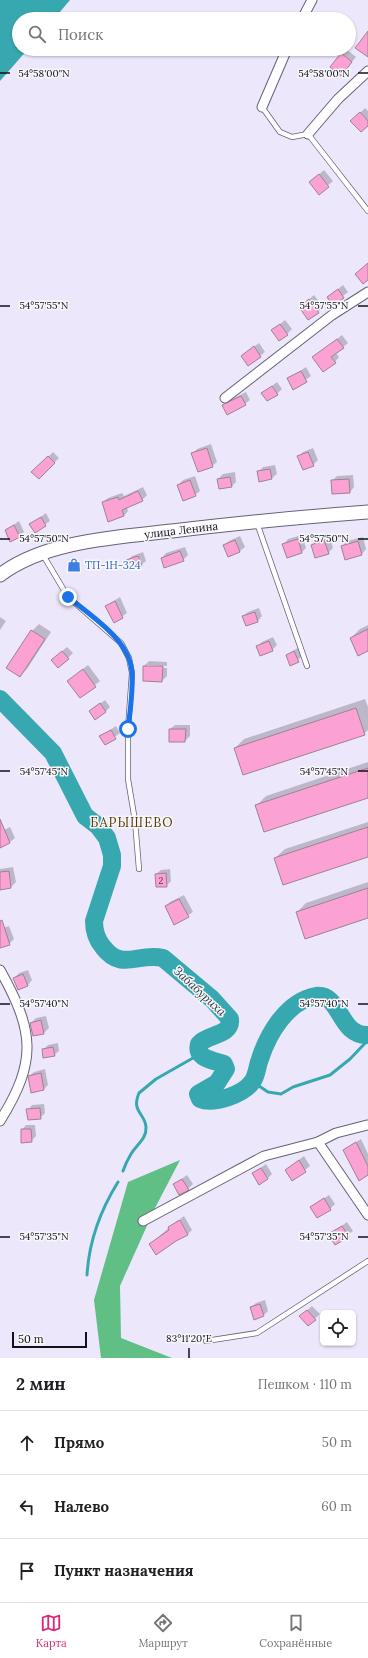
<!DOCTYPE html>
<html lang="ru">
<head>
<meta charset="utf-8">
<style>
  body { margin:0; font-family:Lora,serif; background:#f6f6f6; color:#202124 }
  .controls { position:absolute; right:12px; bottom:12px; display:grid; overflow:hidden; border-radius:6px; box-shadow:0 1px 3px #0004 }
  .controls button { width:36px; height:36px; display:grid; place-items:center; padding:0; border:0; border-bottom:1px solid #e0e0e0; background:#fff; color:#202124; font:20px sans-serif }
  .scale { position:absolute; left:12px; bottom:10px; width:75px; box-sizing:border-box; padding-left:4px; border:2px solid #131019; border-top:0; font-size:11px; line-height:14px; white-space:nowrap; color:#131019; -webkit-text-stroke:3px #f8f7fc; paint-order:stroke }
  .stop { position:absolute; width:12px; height:12px; margin:-9px; border:3px solid #1a73e8; border-radius:50%; background:#fff }
  .stop.end { background:#1a73e8; border-color:#fff; box-shadow:0 1px 4px #0008 }
  .list { margin:0; padding:0; list-style:none }
  h2 { display:flex; justify-content:space-between; align-items:center; height:52px; margin:0; padding:0 16px; font-size:17px }
  h2 small { font-size:13px; font-weight:400; color:#757577 }
  .list li { display:grid; grid-template-columns:26px 1fr auto; gap:12px; align-items:center; box-sizing:border-box; height:64px; padding:0 16px; border-top:1px solid #e0e0e0 }
  .list b { display:block; font-size:15px; white-space:nowrap }
  .list em { font-size:13px; font-style:normal; color:#757577 }
  .icon { flex:none; width:22px; height:22px; fill:none; stroke:currentColor; stroke-width:2; stroke-linecap:round; stroke-linejoin:round }
  .map { position:relative; flex:none; width:368px; height:1358px; overflow:hidden }
  .search { position:absolute; background:#fff; box-shadow:0 1px 3px #0004; left:12px; right:12px; top:12px; height:44px; display:flex; align-items:center; gap:10px; box-sizing:border-box; padding:0 14px; border-radius:22px; color:#757577; font-size:15px }
  .sheet { height:244px; background:#fff }
  nav { display:flex; justify-content:space-around; align-items:center; box-sizing:border-box; height:56px; border-top:1px solid #e0e0e0; background:#fff; font-size:11px; color:#757577 }
  nav a { display:grid; justify-items:center; gap:2px }
  nav .on { color:#db2777 }
  .map>svg:first-child { display:block }
  .forest { fill:#60bf85 }
  .water { fill:#38a8b0 }
  .shadow { fill:#0003 }
  .lines { fill:none; stroke-linecap:round; stroke-linejoin:round }
  .stream { stroke:#38a8b0; stroke-width:3 }
  .river { stroke:#38a8b0; stroke-width:18 }
  .building { fill:#fca1d3; stroke:#9d8391 }
  .service-casing { stroke:#676077; stroke-width:6 }
  .minor-casing { stroke:#676077; stroke-width:11 }
  .secondary-casing { stroke:#676077; stroke-width:15 }
  .service { stroke:#fff; stroke-width:4.5 }
  .minor { stroke:#fff; stroke-width:9 }
  .secondary { stroke:#fff; stroke-width:13 }
  .route { stroke:#1a73e8; stroke-width:5 }
  .ticks { fill:none; stroke:#131019; stroke-width:1.5 }
  .labels { text-anchor:middle; dominant-baseline:central; stroke-width:3; stroke-linejoin:round; paint-order:stroke }
  .number-label { font-size:9px; fill:#4d3448 }
  .street-label { font-size:11px; fill:#131019; stroke:#f8f7fc }
  .shop-label { font-size:11px; fill:#366cbe; stroke:#f8f7fc; text-anchor:start }
  .water-label { font-size:12px; font-style:italic; fill:#274042; stroke:#f8f7fc }
  .quarter-label { font-size:13px; letter-spacing:1px; fill:#573e00; stroke:#f8f7fc }
  .ticks-label { font-size:10px; text-anchor:middle; fill:#131019; stroke:#f8f7fc; stroke-width:3; stroke-linejoin:round; paint-order:stroke }
</style>
</head>
<body>
<div class="map">
<svg width="368" height="1358" viewBox="0 0 368 1358">
  <rect width="100%" height="100%" fill="#ede7fc"/>
  <polygon class="forest" points="180,1160 154,1210 120,1286 121,1338 172,1358 101,1358 94,1300 128,1182"/>
  <polygon class="water" points="0,0 70,0 54,19 19,19 19,49 28,49 0,81"/>
  <g class="shadow">
    <polygon points="346,49 356,57 341,75 341,54"/>
    <polygon points="365,108 368,111 368,125 352,121"/>
    <polygon points="324,170 333,181 319,193 315,178"/>
    <polygon points="343,285 348,292 333,304 328,297"/>
    <polygon points="314,295 323,307 318,312 300,307"/>
    <polygon points="285,320 292,329 287,334 273,330"/>
    <polygon points="342,335 348,343 336,353 339,357 335,362 314,357"/>
    <polygon points="259,343 265,352 260,356 242,356"/>
    <polygon points="306,367 311,376 294,388 288,379"/>
    <polygon points="277,382 282,389 277,394 263,393"/>
    <polygon points="246,392 250,400 245,404 223,406 228,401"/>
    <polygon points="211,444 217,462 212,466 193,453 197,449"/>
    <polygon points="313,448 318,460 313,465 298,457 303,452"/>
    <polygon points="53,452 59,458 39,478 33,472"/>
    <polygon points="275,465 277,474 272,478 260,481 258,472 263,467"/>
    <polygon points="235,472 236,482 232,486 218,479 223,474"/>
    <polygon points="353,475 354,487 350,492 332,481 337,476"/>
    <polygon points="195,476 200,491 195,495 178,485 183,480"/>
    <polygon points="143,487 147,495 142,500 127,507 128,511 124,516 103,502 108,498 122,493 124,496"/>
    <polygon points="46,513 50,521 35,532 31,524"/>
    <polygon points="19,521 24,532 19,536 6,530"/>
    <polygon points="302,535 306,548 302,552 284,544 288,539"/>
    <polygon points="240,536 245,547 240,551 229,556 224,546 229,541"/>
    <polygon points="329,536 333,548 328,553 312,545 317,540"/>
    <polygon points="363,537 366,549 362,554 342,546 347,541"/>
    <polygon points="185,547 188,555 183,560 162,558 166,553"/>
    <polygon points="143,552 146,561 141,565 127,561 132,556"/>
    <polygon points="120,597 127,613 114,622 106,606"/>
    <polygon points="259,608 262,616 258,621 246,625 243,616 248,612"/>
    <polygon points="0,617 6,621 0,630"/>
    <polygon points="39,624 51,632 27,669 20,676 32,631"/>
    <polygon points="368,625 368,650 351,638 360,629"/>
    <polygon points="273,637 277,645 272,650 258,646 262,642"/>
    <polygon points="67,647 73,653 59,667 52,660"/>
    <polygon points="299,647 303,656 291,664 287,655"/>
    <polygon points="149,661 167,662 167,666 147,665 147,667 167,668 167,676 162,681 144,666"/>
    <polygon points="88,665 100,681 80,697 73,677"/>
    <polygon points="365,699 368,707 368,730 364,734 235,748 244,739"/>
    <polygon points="105,700 110,707 105,712 90,711"/>
    <polygon points="175,725 190,725 190,736 185,741 170,729"/>
    <polygon points="116,726 120,733 105,744 101,736"/>
    <polygon points="368,762 368,797 257,805 266,796"/>
    <polygon points="368,822 368,856 275,858 285,849"/>
    <polygon points="10,827 15,838 10,842 0,847 0,832"/>
    <polygon points="13,867 16,882 11,887 0,889 0,869"/>
    <polygon points="170,869 171,881 166,886 156,874 161,870"/>
    <polygon points="368,882 368,917 297,912 306,903"/>
    <polygon points="184,895 193,912 175,924 166,906 170,902"/>
    <polygon points="9,926 14,939 9,944 0,947 0,929"/>
    <polygon points="28,970 32,980 28,985 19,989 14,978 19,973"/>
    <polygon points="46,1016 49,1028 44,1033 31,1023 36,1018"/>
    <polygon points="58,1043 59,1051 54,1055 43,1050 48,1045"/>
    <polygon points="45,1069 48,1085 44,1089 29,1076 34,1072"/>
    <polygon points="44,1104 45,1113 40,1118 28,1110 32,1105"/>
    <polygon points="26,1125 35,1125 36,1136 31,1141 22,1130"/>
    <polygon points="361,1139 368,1154 368,1174 344,1150"/>
    <polygon points="304,1156 310,1166 292,1180 286,1170"/>
    <polygon points="266,1164 272,1174 268,1178 253,1173"/>
    <polygon points="187,1175 193,1184 188,1189 174,1184"/>
    <polygon points="329,1195 335,1204 330,1209 311,1207"/>
    <polygon points="184,1216 192,1230 188,1234 180,1219"/>
    <polygon points="178,1220 188,1234 175,1240 150,1244"/>
    <polygon points="347,1222 353,1231 335,1244 330,1234"/>
    <polygon points="265,1300 268,1311 264,1315 251,1307 256,1303"/>
    <polygon points="312,1306 320,1314 308,1325 305,1312"/>
  </g>
  <g class="lines">
    <g class="stream">
      <polyline points="253,1082 268,1092 281,1094 293,1087 330,1075 350,1059 368,1040"/>
      <path d="M123,1171C125,1165 128,1159 131,1154C136,1145 147,1139 146,1127C145,1113 131,1112 139,1093L156,1079L200,1054"/>
      <path d="M87,1275C89,1241 100,1211 118,1182"/>
    </g>
    <path class="river" d="M0,699L53,753L85,816L98,826L107,838L112,855V866L94,921C94,930 97,940 103,947C122,972 138,952 163,958L212,999L230,1019C232,1036 207,1034 199,1044C195,1059 213,1060 224,1064L226,1069L217,1083L198,1094L200,1099C214,1105 244,1094 252,1082C257,1076 257,1066 260,1059C268,1034 287,1001 316,996C341,993 339,1037 368,1035"/>
  </g>
  <g class="building">
    <polygon points="368,31 368,57 355,48"/>
    <polygon points="341,53 352,62 341,76 330,67"/>
    <polygon points="360,112 368,121 368,126 361,132 350,121"/>
    <polygon points="319,174 329,187 319,195 309,182"/>
    <polygon points="368,263 368,280 363,284 355,274"/>
    <polygon points="338,289 344,298 333,306 327,297"/>
    <polygon points="309,299 319,313 308,320 299,307"/>
    <polygon points="280,324 288,335 279,341 271,330"/>
    <polygon points="337,339 344,348 331,357 336,363 323,372 312,357"/>
    <polygon points="254,346 261,357 248,366 241,356"/>
    <polygon points="301,371 307,382 293,390 287,378"/>
    <polygon points="272,386 278,395 267,401 261,393"/>
    <polygon points="241,396 246,405 227,415 222,405"/>
    <polygon points="207,448 213,467 198,472 191,453"/>
    <polygon points="308,452 314,466 303,470 297,456"/>
    <polygon points="48,456 55,463 39,479 31,472"/>
    <polygon points="270,469 272,479 259,482 257,471"/>
    <polygon points="230,477 232,487 219,489 217,479"/>
    <polygon points="349,479 350,493 332,494 331,480"/>
    <polygon points="190,480 196,496 183,501 177,485"/>
    <polygon points="138,491 143,501 122,510 124,516 108,522 102,502 118,497 119,500"/>
    <polygon points="41,517 46,526 35,533 29,524"/>
    <polygon points="14,525 20,537 10,542 5,530"/>
    <polygon points="298,539 302,553 287,558 282,544"/>
    <polygon points="235,540 240,552 228,557 223,545"/>
    <polygon points="324,540 329,554 315,558 311,545"/>
    <polygon points="358,541 362,555 345,560 341,546"/>
    <polygon points="180,551 184,561 164,568 161,558"/>
    <polygon points="138,556 142,566 129,570 126,560"/>
    <polygon points="115,601 123,618 114,623 105,606"/>
    <polygon points="255,612 258,622 246,626 242,616"/>
    <polygon points="368,629 368,651 358,656 350,638"/>
    <polygon points="31,630 45,639 20,677 6,668"/>
    <polygon points="269,641 273,651 260,656 256,646"/>
    <polygon points="62,651 69,659 58,668 51,660"/>
    <polygon points="294,651 299,662 290,666 286,655"/>
    <polygon points="143,666 163,666 162,682 143,681"/>
    <polygon points="83,669 96,687 80,698 67,681"/>
    <polygon points="100,703 106,712 95,720 89,711"/>
    <polygon points="356,708 365,735 243,775 234,748"/>
    <polygon points="169,729 186,729 185,742 169,742"/>
    <polygon points="111,730 116,739 105,745 99,736"/>
    <polygon points="368,768 368,798 264,832 255,805"/>
    <polygon points="0,819 10,843 0,848"/>
    <polygon points="368,827 368,857 283,885 274,858"/>
    <polygon points="9,871 11,888 0,890 0,872"/>
    <polygon points="166,873 167,887 156,887 155,874"/>
    <polygon points="368,888 368,918 305,939 296,912"/>
    <polygon points="179,899 189,917 174,925 165,906"/>
    <polygon points="2,920 10,945 0,948 0,921"/>
    <polygon points="23,974 28,986 18,990 13,978"/>
    <polygon points="41,1020 44,1034 33,1036 30,1023"/>
    <polygon points="53,1047 55,1056 43,1058 42,1049"/>
    <polygon points="41,1073 44,1090 31,1093 28,1076"/>
    <polygon points="40,1108 41,1119 28,1120 26,1109"/>
    <polygon points="21,1129 31,1129 32,1142 21,1143"/>
    <polygon points="356,1142 368,1166 368,1175 359,1181 343,1150"/>
    <polygon points="299,1160 306,1172 292,1181 285,1170"/>
    <polygon points="261,1168 268,1179 259,1185 252,1173"/>
    <polygon points="182,1179 189,1190 179,1195 173,1184"/>
    <polygon points="324,1198 331,1210 317,1218 310,1207"/>
    <polygon points="180,1220 188,1235 176,1241 156,1255 149,1244 169,1230 168,1227"/>
    <polygon points="342,1226 349,1237 335,1245 328,1234"/>
    <polygon points="260,1304 264,1316 254,1320 250,1307"/>
    <polygon points="307,1310 316,1320 308,1326 299,1316"/>
  </g>
  <g class="lines">
    <g class="service-casing">
      <g id="service">
        <polyline points="262,107 280,132 292,137 308,134 368,211"/>
        <polyline points="257,523 307,666"/>
        <polyline points="43,555 68,597 121,643 129,658 132,673 128,729 128,779 135,821 139,869"/>
        <polyline points="206,1341 257,1333 368,1261"/>
      </g>
    </g>
    <g class="minor-casing">
      <g id="minor">
        <polyline points="302,19 312,0"/>
        <polyline points="262,107 287,49"/>
        <polyline points="308,134 338,99 368,71"/>
        <polyline points="225,398 332,315 368,292"/>
        <path d="M0,970C34,1031 38,1060 0,1121"/>
        <polyline points="318,1142 368,1215"/>
        <polyline points="143,1221 264,1156 318,1142 336,1133 367,1125"/>
      </g>
    </g>
    <g class="secondary-casing">
      <path id="secondary" d="M0,575C44,541 118,537 172,531C237,523 302,517 368,512"/>
    </g>
    <use href="#service" class="service"/>
    <use href="#minor" class="minor"/>
    <use href="#secondary" class="secondary"/>
  </g>
  <g class="lines">
    <path class="route" d="M68,597C92,617 132,641 132,675C133,693 130,711 128,729"/>
  </g>
  <path class="ticks" d="M0,73H10M358,73H368M0,306H10M358,306H368M0,539H10M358,539H368M0,771H10M358,771H368M0,1004H10M358,1004H368M0,1237H10M358,1237H368M189,1348V1358"/>
  <defs>
    <g id="shop-bare" transform="scale(1.08)"><path d="M-5-2.5h2.3a2.7 3.5 0 0 1 5.4 0H5L5.5 6h-11ZM-1.5-2.5h3a1.5 2.3 0 0 0-3 0Z" fill="#3f7fe0" stroke="#f8f7fc" stroke-width="2.5" paint-order="stroke"/></g>
  </defs>
  <g fill-rule="evenodd">
    <use href="#shop-bare" x="74" y="565"/>
  </g>
  <g class="labels">
    <g class="number-label">
      <text x="161" y="880">2</text>
    </g>
    <g class="street-label">
      <text transform="translate(181 530) rotate(-7)">улица Ленина</text>
    </g>
    <g class="shop-label">
      <text x="85" y="565">ТП-1Н-324</text>
    </g>
    <g class="water-label">
      <text transform="translate(200 991) rotate(43)">Забабуриха</text>
    </g>
    <g class="quarter-label">
      <text x="132" y="822">БАРЫШЕВО</text>
    </g>
  </g>
  <g class="ticks-label">
    <text x="44" y="77">54°58'00"N</text>
    <text x="324" y="77">54°58'00"N</text>
    <text x="44" y="309">54°57'55"N</text>
    <text x="324" y="309">54°57'55"N</text>
    <text x="44" y="542">54°57'50"N</text>
    <text x="324" y="542">54°57'50"N</text>
    <text x="44" y="775">54°57'45"N</text>
    <text x="324" y="775">54°57'45"N</text>
    <text x="44" y="1007">54°57'40"N</text>
    <text x="324" y="1007">54°57'40"N</text>
    <text x="44" y="1240">54°57'35"N</text>
    <text x="324" y="1240">54°57'35"N</text>
    <text x="189" y="1342">83°11'20"E</text>
  </g>
</svg>
<div class="controls">
<button><svg class="icon" aria-label="locate" viewBox="0 0 24 24"><circle cx="12" cy="12" r="6"/><path d="M12 2v4M12 18v4M2 12h4M18 12h4"/></svg></button>
</div>
<div class="scale">50 m</div>
<div class="stop" style="left:128px;top:729px"></div>
<div class="stop end" style="left:68px;top:597px"></div>
<div class="search"><svg class="icon" aria-label="search" viewBox="0 0 24 24"><circle cx="10" cy="10" r="6"/><path d="M15 15l6 6"/></svg>Поиск</div>
</div>
<section class="sheet">
<h2>2 мин<small>Пешком · 110 m</small></h2>
<ul class="list">
<li><svg class="icon" aria-label="ahead" viewBox="0 0 24 24"><path d="M12 20V5M6 11l6-6 6 6"/></svg><div><b>Прямо</b></div><em>50 m</em></li>
<li><svg class="icon" aria-label="left" viewBox="0 0 24 24"><path d="M17 20v-9H6M10 6l-5 5 5 5"/></svg><div><b>Налево</b></div><em>60 m</em></li>
<li><svg class="icon" aria-label="arrive" viewBox="0 0 24 24"><path d="M6 21V4h12l-3 4 3 4H6"/></svg><div><b>Пункт назначения</b></div></li>
</ul>
</section>
<nav>
<a class="on"><svg class="icon" aria-label="map" viewBox="0 0 24 24"><path d="M3 6l6-2 6 2 6-2v14l-6 2-6-2-6 2zM9 4v14M15 6v14"/></svg>Карта</a>
<a><svg class="icon" aria-label="directions" viewBox="0 0 24 24"><path d="M12 3l9 9-9 9-9-9zM9 14v-3h6M13 9l2 2-2 2"/></svg>Маршрут</a>
<a><svg class="icon" aria-label="saved" viewBox="0 0 24 24"><path d="M7 4h10v16l-5-4-5 4z"/></svg>Сохранённые</a>
</nav>
</body>
</html>
